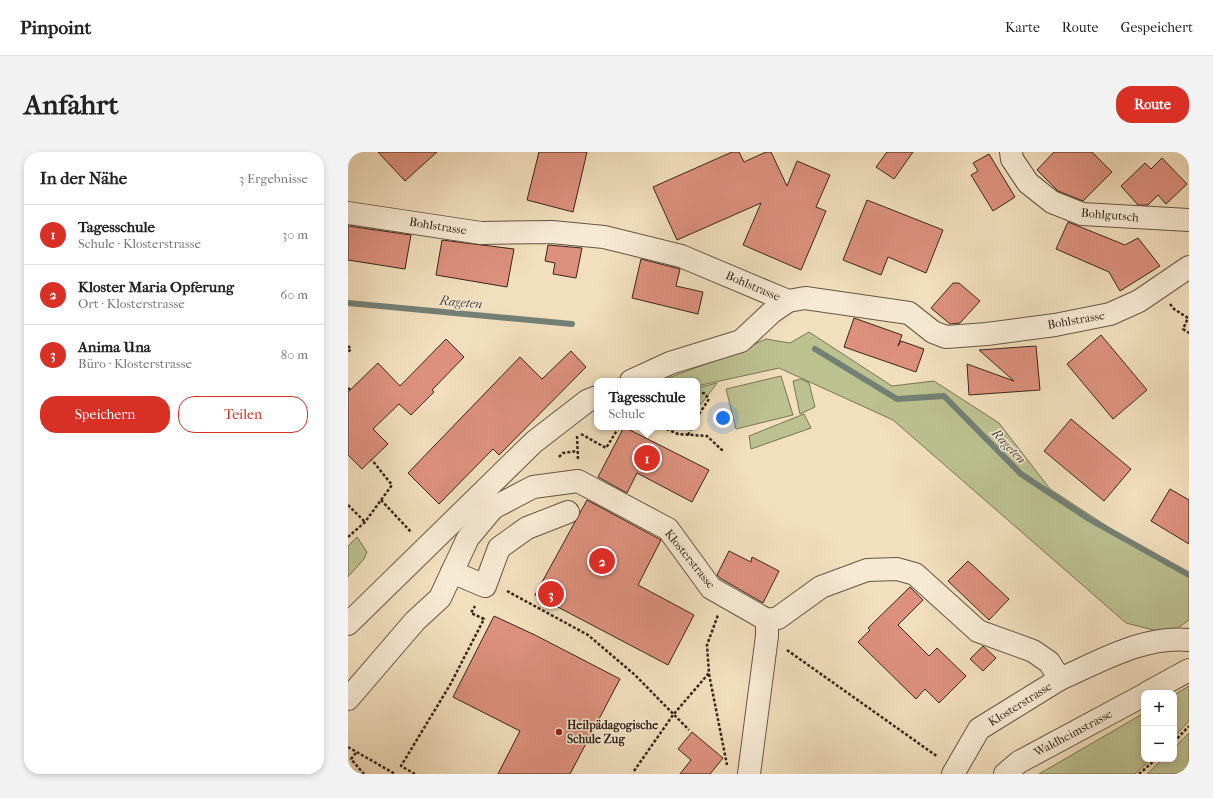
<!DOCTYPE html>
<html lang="de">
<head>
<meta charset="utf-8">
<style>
  body { margin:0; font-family:"IM FELL French Canon",serif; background:#f2f2f2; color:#222 }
  .controls { position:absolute; right:12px; bottom:12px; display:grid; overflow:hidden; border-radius:8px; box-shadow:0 2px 6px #0003 }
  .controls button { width:36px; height:36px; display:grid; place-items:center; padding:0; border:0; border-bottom:1px solid #e0e0e0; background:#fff; color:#222; font:20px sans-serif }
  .you { position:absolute; left:375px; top:266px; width:14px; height:14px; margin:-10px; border:3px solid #fff; border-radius:50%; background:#1a73e8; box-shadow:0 0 0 6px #1a73e833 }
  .badge { display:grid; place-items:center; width:26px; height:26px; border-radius:50%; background:#d93025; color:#fff; font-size:13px; font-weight:700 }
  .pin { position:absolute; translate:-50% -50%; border:2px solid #fff; box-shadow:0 1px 4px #0006 }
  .popup { position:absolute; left:246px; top:226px; width:106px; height:52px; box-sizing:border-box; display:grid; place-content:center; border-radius:8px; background:#fff; filter:drop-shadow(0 1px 3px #0005); font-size:13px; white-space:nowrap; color:#767676 }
  .popup b { font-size:15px; color:#222 }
  .popup::after { content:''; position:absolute; left:50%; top:100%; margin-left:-8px; border:8px solid transparent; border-top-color:#fff }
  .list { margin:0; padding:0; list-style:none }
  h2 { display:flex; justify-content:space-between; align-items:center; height:52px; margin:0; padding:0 16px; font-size:17px }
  h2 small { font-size:13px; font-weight:400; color:#767676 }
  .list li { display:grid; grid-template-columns:26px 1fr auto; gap:12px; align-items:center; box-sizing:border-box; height:60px; padding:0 16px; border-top:1px solid #e0e0e0 }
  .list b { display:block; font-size:15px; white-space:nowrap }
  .list p { margin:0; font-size:13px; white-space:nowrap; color:#767676 }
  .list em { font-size:13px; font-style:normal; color:#767676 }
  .actions { display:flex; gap:8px; padding:12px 16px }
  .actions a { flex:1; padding:9px 0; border:1px solid #d93025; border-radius:16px; text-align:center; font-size:14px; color:#d93025 }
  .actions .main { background:#d93025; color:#fff }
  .map { position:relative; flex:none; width:841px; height:622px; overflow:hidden; border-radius:16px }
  header { display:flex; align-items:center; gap:24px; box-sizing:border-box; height:56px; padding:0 20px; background:#fff; border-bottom:1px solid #e0e0e0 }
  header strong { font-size:19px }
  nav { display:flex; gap:22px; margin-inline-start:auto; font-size:14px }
  .intro { display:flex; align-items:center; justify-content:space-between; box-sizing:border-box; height:96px; padding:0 24px }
  h1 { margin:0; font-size:28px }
  .button { padding:10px 18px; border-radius:16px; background:#d93025; color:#fff; font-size:14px; font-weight:700 }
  main { display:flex; gap:24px; padding:0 24px }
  aside { flex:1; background:#fff; border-radius:16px; box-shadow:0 2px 6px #0003 }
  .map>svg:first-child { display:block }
  .green { fill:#bcc190; stroke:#7a7356 }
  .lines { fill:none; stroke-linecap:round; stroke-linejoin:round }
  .stream { stroke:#738075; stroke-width:6 }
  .building { fill:#dd917d; stroke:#38251c }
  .minor-casing { stroke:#665444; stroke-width:24 }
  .path { stroke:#38251c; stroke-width:2.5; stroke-dasharray:3 2; stroke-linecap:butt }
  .minor { stroke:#f7ead4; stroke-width:22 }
  .poi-dot { fill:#8f2418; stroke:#f7ead4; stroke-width:1.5 }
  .labels { text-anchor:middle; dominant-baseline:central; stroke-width:3; stroke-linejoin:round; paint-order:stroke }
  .street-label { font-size:12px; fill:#38251c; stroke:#f7ead4 }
  .poi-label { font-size:12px; font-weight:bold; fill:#38251c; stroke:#f7ead4; text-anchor:start }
  .water-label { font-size:13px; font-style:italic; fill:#514b41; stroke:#f7ead4 }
</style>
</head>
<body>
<header>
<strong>Pinpoint</strong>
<nav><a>Karte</a><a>Route</a><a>Gespeichert</a></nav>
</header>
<div class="intro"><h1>Anfahrt</h1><a class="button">Route</a></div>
<main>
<aside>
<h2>In der Nähe<small>3 Ergebnisse</small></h2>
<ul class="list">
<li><span class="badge">1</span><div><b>Tagesschule</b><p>Schule · Klosterstrasse</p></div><em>30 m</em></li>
<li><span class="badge">2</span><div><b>Kloster Maria Opferung</b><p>Ort · Klosterstrasse</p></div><em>60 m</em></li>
<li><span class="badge">3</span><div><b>Anima Una</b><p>Büro · Klosterstrasse</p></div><em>80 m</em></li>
</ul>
<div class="actions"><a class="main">Speichern</a><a>Teilen</a></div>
</aside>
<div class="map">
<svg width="841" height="622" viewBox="0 0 841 622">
  <rect width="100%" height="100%" fill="#f2dfbd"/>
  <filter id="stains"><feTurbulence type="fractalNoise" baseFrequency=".005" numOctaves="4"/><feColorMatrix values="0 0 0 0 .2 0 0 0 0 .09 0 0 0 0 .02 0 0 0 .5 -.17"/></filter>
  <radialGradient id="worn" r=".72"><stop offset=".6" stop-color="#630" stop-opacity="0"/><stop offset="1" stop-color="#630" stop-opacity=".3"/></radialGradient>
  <g class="green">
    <polygon points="461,180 544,234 586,229 651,271 702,337 820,414 841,422 841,468 821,482 778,471 545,268 431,216 349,234 349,229 312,229 377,205 418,187 442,191"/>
    <polygon points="433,224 445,263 388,277 378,237"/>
    <polygon points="453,227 461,231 467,255 452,262 445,229"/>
    <polygon points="369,231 355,250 349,255 349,236"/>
    <polygon points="456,262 463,276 403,297 401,284"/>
    <polygon points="9,385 19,400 16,407 0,425 0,394"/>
    <polygon points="841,534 841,569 826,585 826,543"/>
    <polygon points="796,561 796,607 803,607 787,622 691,622"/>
    <polygon points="841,581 841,622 799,622 815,607 826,607 826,596"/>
  </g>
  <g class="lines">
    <g class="stream">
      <polyline points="0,151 224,172"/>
      <polyline points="467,197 549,247 596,244 673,322 741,367 841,423"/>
    </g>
  </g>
  <g class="building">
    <polygon points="30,0 89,0 57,29"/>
    <polygon points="191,0 239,0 225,60 179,48"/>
    <polygon points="384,0 391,0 396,10 418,0 423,0 439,34 449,9 482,23 468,55 478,59 453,118 395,93 413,51 329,88 305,35"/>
    <polygon points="539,0 565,0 546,27 528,15"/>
    <polygon points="706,0 744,0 764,20 735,49 710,39 689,18"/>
    <polygon points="641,2 667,45 645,59 623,23 630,19 625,11"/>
    <polygon points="814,6 839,32 818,52 810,43 800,53 790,53 773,34 797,11 803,17"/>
    <polygon points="519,48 595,78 578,121 540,105 533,123 495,108"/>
    <polygon points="720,70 777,93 790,86 812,114 772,139 761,120 708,97"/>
    <polygon points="0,74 63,83 57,117 0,108"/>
    <polygon points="94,88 166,97 159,135 88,123"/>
    <polygon points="200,93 234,96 228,126 205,122 207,111 197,109"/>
    <polygon points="293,107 332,117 328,134 355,140 350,162 284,146"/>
    <polygon points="605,131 611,131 632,149 612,171 602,172 583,156"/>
    <polygon points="506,166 554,183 550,194 553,189 576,197 568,220 496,195"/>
    <polygon points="753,183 799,238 765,267 719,212"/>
    <polygon points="98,187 116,205 84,238 86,240 63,263 51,252 25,277 40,292 14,317 0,303 0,240 30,211 52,234"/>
    <polygon points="688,194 692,238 621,243 619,212 666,229 631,198"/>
    <polygon points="223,199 238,215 151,303 145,297 91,352 60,321 172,205 194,227"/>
    <polygon points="723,267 783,317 756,349 696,299"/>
    <polygon points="276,275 361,318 344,350 289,321 279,341 250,325"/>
    <polygon points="822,337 841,348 841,392 803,369"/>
    <polygon points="239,348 313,388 290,433 346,463 320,513 187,443"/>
    <polygon points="381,399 403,410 404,405 431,419 415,451 372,426 369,423"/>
    <polygon points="620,409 661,447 641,468 600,429"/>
    <polygon points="562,435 575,448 550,473 581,504 589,496 618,524 591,551 577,537 568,547 510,490 522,478 520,476"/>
    <polygon points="146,464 187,483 272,527 222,622 150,622 172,579 105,545"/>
    <polygon points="635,494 648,506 635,519 622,507"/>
    <polygon points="344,580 375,606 362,622 332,622 343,608 330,597"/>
  </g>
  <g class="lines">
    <g class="minor-casing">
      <g id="minor">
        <polyline points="663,0 664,7 680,31 704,50 734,62 841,68"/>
        <polyline points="0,61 133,81 204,80 256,85 333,104 440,149 457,146 561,161 585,180 598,185 639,182 707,173 762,162 791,149 841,115"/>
        <polyline points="283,229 322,211 393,189 424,160 440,149"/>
        <polyline points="104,420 137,434 151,396 179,376 220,360"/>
        <polyline points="0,472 186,290 239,249 249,245"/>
        <path d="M712,527C751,510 796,483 841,488"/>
        <polyline points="799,541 841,518"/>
        <polyline points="0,547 67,469 92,446 120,386 145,356 185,335 230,329 320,377 363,436 419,468 430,466 473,435 519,418 549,417 567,422 630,479 685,499 701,510 712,527 631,577 605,622"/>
        <polyline points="401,622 419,484 419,468"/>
        <polyline points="657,622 671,610 796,543"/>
      </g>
    </g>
    <g class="path">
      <polyline points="822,152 826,157 840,166 835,177 841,181"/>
      <polyline points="0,194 3,197 0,200"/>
      <polyline points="0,236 2,238"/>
      <polyline points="349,242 356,241 361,247 349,265"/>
      <polyline points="314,275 330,282 359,284 376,300"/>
      <polyline points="233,282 258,296 271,275"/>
      <polyline points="340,283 344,275"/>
      <polyline points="229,284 230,308"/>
      <polyline points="211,305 215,301 229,299"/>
      <polyline points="33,348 63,380"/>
      <polyline points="0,353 17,370"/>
      <polyline points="0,385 17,370 44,333 24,308"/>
      <polyline points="159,439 240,483 287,523 341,578"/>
      <polyline points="439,498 590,605"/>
      <polyline points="361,522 379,613"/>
      <polyline points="826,590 841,574"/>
      <polyline points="0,595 47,622"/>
      <polyline points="8,601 3,607 16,622"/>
      <polyline points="286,619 325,563 361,521 359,493 370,463"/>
      <polyline points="67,622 53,614 102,533 136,467 123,461 127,454"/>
      <polyline points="791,622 808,607"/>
    </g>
    <use href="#minor" class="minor"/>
  </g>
  <circle class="poi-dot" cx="211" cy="580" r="4"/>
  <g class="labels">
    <g class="street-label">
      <text transform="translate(762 63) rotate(5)">Bohlgutsch</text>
      <text transform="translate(90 74) rotate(9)">Bohlstrasse</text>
      <text transform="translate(405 134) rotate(23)">Bohlstrasse</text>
      <text transform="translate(728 168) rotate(-10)">Bohlstrasse</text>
      <text transform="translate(342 407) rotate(51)">Klosterstrasse</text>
      <text transform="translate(672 552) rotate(-32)">Klosterstrasse</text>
      <text transform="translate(725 581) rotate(-28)">Waldheimstrasse</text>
    </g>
    <g class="poi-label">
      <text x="219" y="573">Heilpädagogische<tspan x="219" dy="14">Schule Zug</tspan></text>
    </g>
    <g class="water-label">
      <text transform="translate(113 150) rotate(5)">Rageten</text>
      <text transform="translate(661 294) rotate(46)">Rageten</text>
    </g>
  </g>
  <rect width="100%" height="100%" filter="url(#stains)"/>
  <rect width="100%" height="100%" fill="url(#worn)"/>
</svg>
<div class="controls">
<button>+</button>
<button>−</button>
</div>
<div class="you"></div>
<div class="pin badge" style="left:299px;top:306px">1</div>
<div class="popup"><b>Tagesschule</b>Schule</div>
<div class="pin badge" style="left:254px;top:409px">2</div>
<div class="pin badge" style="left:203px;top:442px">3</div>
</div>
</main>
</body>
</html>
